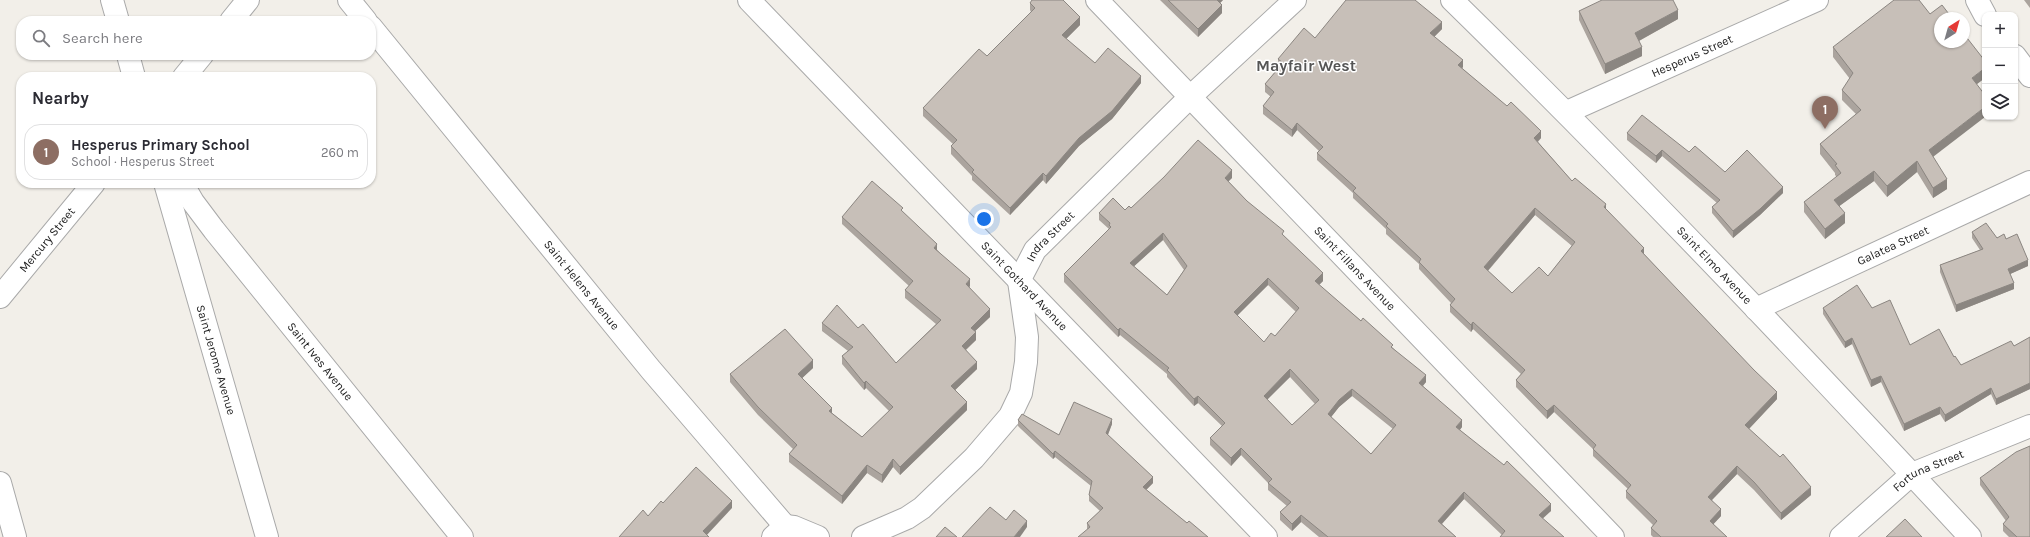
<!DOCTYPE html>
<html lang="en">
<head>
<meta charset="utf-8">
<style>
  body { margin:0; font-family:Karla,sans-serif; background:#f7f7f7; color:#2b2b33 }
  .controls { position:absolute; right:12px; top:12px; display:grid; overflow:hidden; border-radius:8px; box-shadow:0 1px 3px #0004 }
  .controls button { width:36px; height:36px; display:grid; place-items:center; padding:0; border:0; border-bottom:1px solid #e1e1e2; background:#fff; color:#2b2b33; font:20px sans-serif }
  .compass { position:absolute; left:1934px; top:12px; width:36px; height:36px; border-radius:50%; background:#fff; box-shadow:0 1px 3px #0004; rotate:37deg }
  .you { position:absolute; left:984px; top:219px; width:14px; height:14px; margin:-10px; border:3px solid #fff; border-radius:50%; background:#1a73e8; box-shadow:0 0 0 6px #1a73e833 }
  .badge { display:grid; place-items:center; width:26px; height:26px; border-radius:50%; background:#d93025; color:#fff; font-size:13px; font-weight:700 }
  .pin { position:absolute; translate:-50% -33px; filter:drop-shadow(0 1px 2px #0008) }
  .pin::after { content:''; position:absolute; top:21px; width:14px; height:12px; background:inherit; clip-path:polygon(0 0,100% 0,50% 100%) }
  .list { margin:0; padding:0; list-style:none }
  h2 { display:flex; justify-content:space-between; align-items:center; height:52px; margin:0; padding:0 16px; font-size:17px }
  h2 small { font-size:13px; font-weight:400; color:#7c7c81 }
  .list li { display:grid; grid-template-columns:26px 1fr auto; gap:12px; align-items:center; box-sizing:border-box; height:56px; margin:0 8px 8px; padding:0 8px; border:1px solid #e1e1e2; border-radius:16px }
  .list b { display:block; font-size:15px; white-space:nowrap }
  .list p { margin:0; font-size:13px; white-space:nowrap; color:#7c7c81 }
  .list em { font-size:13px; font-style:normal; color:#7c7c81 }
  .icon { flex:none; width:22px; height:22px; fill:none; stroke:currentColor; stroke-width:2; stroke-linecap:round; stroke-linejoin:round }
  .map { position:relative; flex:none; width:2030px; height:537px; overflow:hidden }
  .search { position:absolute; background:#fff; box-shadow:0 1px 3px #0004; left:16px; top:16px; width:360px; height:44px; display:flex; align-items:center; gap:10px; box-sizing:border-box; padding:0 14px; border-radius:16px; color:#7c7c81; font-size:15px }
  .panel { position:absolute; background:#fff; box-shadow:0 1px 3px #0004; left:16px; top:72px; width:360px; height:116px; border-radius:16px }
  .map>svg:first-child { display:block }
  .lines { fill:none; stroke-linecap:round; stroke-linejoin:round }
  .minor-casing { stroke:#a9a9a9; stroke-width:24 }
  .minor { stroke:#fff; stroke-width:22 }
  .wall { fill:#aba49e; fill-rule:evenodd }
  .shaded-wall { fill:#8b8681 }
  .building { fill:#c7bfb8; stroke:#8b8681; fill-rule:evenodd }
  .labels { text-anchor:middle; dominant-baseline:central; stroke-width:3; stroke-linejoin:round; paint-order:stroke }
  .street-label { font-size:12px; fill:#222; stroke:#fff }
  .district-label { font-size:16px; font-weight:bold; fill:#555; stroke:#fff }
</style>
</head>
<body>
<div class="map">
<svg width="2030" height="537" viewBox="0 0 2030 537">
  <rect width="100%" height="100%" fill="#f2efe9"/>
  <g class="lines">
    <g class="minor-casing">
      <g id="minor">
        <polyline points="112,0 118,21"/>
        <polyline points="349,0 366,21"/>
        <path id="s1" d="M749,0L1266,537"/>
        <path id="s2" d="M1097,0L1613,537"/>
        <path id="s3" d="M1452,0C1630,174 1801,354 1970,537"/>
        <polyline points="1977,0 1985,15"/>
        <polyline points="231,21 248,0"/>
        <path id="s4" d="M371,27L651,370L730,462L785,526L798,537"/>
        <polyline points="128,55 134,77"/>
        <polyline points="2015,56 2030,76"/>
        <polyline points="184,77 202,55"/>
        <path id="s5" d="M1567,112L1817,0"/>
        <path id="s6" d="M165,183L267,537"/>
        <path id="s7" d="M182,183L193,202L214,230L462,537"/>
        <path id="s8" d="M0,297L94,183"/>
        <path id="s9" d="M1756,309L2030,182"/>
        <polyline points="0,483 15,537"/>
        <polyline points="773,537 785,526 794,527 818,537"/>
        <path id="s10" d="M863,537L907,518L922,508L974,458L1010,416L1021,393L1026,362L1027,337L1019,281L1035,250L1190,97L1295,0"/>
        <path id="s11" d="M1841,537L1912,474L2030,426"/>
      </g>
    </g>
    <use href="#minor" class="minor"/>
  </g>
  <g class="wall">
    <polygon points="1160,0 1223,0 1220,3 1222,13 1198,37"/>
    <polygon points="2024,0 2030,0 2030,8"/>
    <polygon points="1030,3 1080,25 1066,39 1095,63 1141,83 1112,119 1079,146 1046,184 1043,180 1010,215 972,180 972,176 951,154 951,146 953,144 923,116 923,108 987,56 1031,12 1030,10"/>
    <polygon points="1579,11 1678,19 1639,41 1642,56 1605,74 1579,20"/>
    <path d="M1442,29L1434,37L1463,67L1462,68L1541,138L1538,142L1572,181L1606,209L1644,254L1777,399L1749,429L1811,495L1781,520L1754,490L1737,474L1712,500L1721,516L1713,524L1727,537H1653L1651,535V528L1653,525L1626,498V491L1628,489L1593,456V449L1554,412L1547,419L1516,387V380L1521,374L1473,329L1471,332L1450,312V305L1451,303L1419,269V264L1386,234V229L1353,198V193L1317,160V153L1319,151L1297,130L1292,137L1263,114V106L1271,97L1265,92V84L1279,67L1278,66V59L1315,38ZM1535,215L1572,246L1548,276L1512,293L1488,271Z"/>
    <polygon points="1833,47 1977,84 1933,157 1947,189 1933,198 1917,172 1887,197 1874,181 1839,206 1845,223 1825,239 1804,212 1804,202 1837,177 1835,175 1835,173 1820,154 1820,144 1856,114 1842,100 1842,90 1850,79 1833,57"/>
    <polygon points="1627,133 1689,152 1725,172 1783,193 1760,215 1733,238 1712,213 1712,207 1717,203 1662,156 1656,163 1627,140"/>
    <path d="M1232,178L1228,181L1247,201L1284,236L1323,281L1319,285L1393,348L1426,382L1423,386L1462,427L1460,430L1551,511L1502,535L1464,499L1442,524L1456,537H1319L1301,522L1292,531L1280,520V512L1287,506L1268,490V483L1241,455L1231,466L1210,445V438L1222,426L1198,403L1194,406L1167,377V374L1120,335L1118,337L1064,282V274L1109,229L1099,220V213L1125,210ZM1163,240L1184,270L1167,295L1134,266ZM1268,285L1296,312L1275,336L1264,342L1237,315ZM1290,377L1315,404L1292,425L1267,399ZM1352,396L1393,429L1371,454L1331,417L1339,407Z"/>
    <polygon points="903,212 970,286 969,287 990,317 975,331 976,340 966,350 977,369 955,390 967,410 900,475 893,467 882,483 867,473 842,504 789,462 789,454 793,449 758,415 730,382 730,374 813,368 802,378 832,413 862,437 889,411 866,388 864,390 842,364 842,356 848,351 822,331 822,323 858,328 896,363 936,324 905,298 905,290 909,286 842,224 842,217"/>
    <polygon points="1972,232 2006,239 2028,266 2010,274 2014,289 1956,312 1940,272 1940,265 1980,250 1972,238"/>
    <polygon points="1823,308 1872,308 1910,345 1954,357 1961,365 2014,346 2030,337 2030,389 1996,405 1991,394 1945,422 1940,414 1904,431 1881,382 1871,387 1852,344 1845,348 1823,314"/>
    <polygon points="1018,420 1059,435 1112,424 1108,435 1153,483 1146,490 1187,523 1208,537 1087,529 1087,523 1100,511 1089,501 1089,495 1091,486 1055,457 1053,459 1021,429 1018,426"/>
    <polygon points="1980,478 2030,537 2009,537 2003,531 2003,524 2006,521 1980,485"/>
  </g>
  <g class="shaded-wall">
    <polygon points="1216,0 1223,0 1216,7"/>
    <polygon points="1222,5 1222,13 1198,37 1198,29"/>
    <polygon points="1678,10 1678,19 1635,43 1635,33"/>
    <polygon points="1080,17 1080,25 1062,43 1062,35"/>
    <polygon points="1442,22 1442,29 1430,41 1430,33"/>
    <polygon points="1642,47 1642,56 1605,74 1605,64"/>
    <polygon points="1463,60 1463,67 1458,73 1458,65"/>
    <polygon points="1985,68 1985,78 1972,88 1972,78"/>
    <polygon points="1141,76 1141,83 1112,119 1079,146 1046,184 1046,176 1079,138"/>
    <polygon points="1985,107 1985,117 1929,160 1929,150"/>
    <polygon points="1297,123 1297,130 1292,137 1292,130"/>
    <polygon points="1541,131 1541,138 1534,145 1534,138"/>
    <polygon points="1662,150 1662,156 1656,163 1656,156"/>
    <polygon points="1917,161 1917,172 1887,197 1887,186"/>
    <polygon points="1232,170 1232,178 1225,185 1225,178"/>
    <polygon points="1874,171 1874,181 1834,210 1834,200"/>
    <polygon points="1043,173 1043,180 1010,215 1010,208"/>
    <polygon points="1947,179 1947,189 1933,198 1933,188"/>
    <polygon points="1783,187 1783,193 1760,215 1733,238 1733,231"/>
    <polygon points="1606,204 1606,211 1604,207"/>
    <polygon points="1535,208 1535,215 1484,275 1484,267"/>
    <polygon points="1845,213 1845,223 1825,239 1825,229"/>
    <polygon points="1163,233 1163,240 1130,270 1130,263"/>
    <polygon points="937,244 937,252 934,248"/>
    <polygon points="1644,248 1644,256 1641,251"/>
    <polygon points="2028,260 2028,266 2008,275 2008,269"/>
    <polygon points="1323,273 1323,281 1315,289 1315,281"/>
    <polygon points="1268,278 1268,285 1234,319 1234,312"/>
    <polygon points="970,279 970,286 966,292 966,284"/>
    <polygon points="2014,283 2014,289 1956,312 1956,305"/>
    <polygon points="990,309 990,317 971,335 971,328"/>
    <polygon points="1473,322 1473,329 1471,332 1471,325"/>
    <polygon points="1120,328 1120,335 1118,337 1118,330"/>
    <polygon points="976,332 976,340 962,353 962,346"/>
    <polygon points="1852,338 1852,344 1845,348 1845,342"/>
    <polygon points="813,360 813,368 798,382 798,374"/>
    <polygon points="977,362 977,369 951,394 951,386"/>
    <polygon points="1290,369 1290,377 1264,403 1264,396"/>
    <polygon points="1426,375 1426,382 1419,390 1419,383"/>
    <polygon points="1881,376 1881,382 1871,387 1871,380"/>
    <polygon points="866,381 866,388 864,390 864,383"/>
    <polygon points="2030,383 2030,389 1996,405 1996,399"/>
    <polygon points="1991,388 1991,394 1945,422 1945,415"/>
    <polygon points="1352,389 1352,396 1339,407 1328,421 1328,414 1339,400"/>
    <polygon points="1777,392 1777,399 1745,433 1745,425"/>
    <polygon points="1198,396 1198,403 1194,406 1194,399"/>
    <polygon points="967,402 967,410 900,475 900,467"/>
    <polygon points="1554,405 1554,412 1547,419 1547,411"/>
    <polygon points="1940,407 1940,414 1904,431 1904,424"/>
    <polygon points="832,408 832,415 829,411"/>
    <polygon points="1112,419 1112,424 1106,439 1106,433"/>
    <polygon points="1462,420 1462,427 1456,434 1456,427"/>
    <polygon points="1241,448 1241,455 1231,466 1231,458"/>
    <polygon points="1055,451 1055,457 1053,459 1053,454"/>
    <polygon points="893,459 893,467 882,483 882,475"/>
    <polygon points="867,465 867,473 842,504 842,496"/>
    <polygon points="1737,466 1737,474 1708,504 1708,497"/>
    <polygon points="1153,477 1153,483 1143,493 1143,487"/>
    <polygon points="1811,487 1811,495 1781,520 1781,513"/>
    <polygon points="1464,492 1464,499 1438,528 1438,521"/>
    <polygon points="732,501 732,508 705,537 703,531"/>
    <polygon points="1551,504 1551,511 1539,522 1539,515"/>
    <polygon points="1721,509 1721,516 1710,528 1710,521"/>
    <polygon points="1301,515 1301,522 1292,531 1292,524"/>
    <polygon points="1027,521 1027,527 1020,537 1014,537"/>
  </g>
  <g class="building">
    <polygon points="1032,0 1063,0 1080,17 1062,35 1095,63 1108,48 1141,76 1112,111 1079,138 1046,176 1043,173 1010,208 972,172 974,170 951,146 957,140 923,108 979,49 987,56 1035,8 1030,3"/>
    <polygon points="1168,0 1217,0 1222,5 1198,29"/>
    <path d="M1346,0H1415L1442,22L1430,33L1463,60L1458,65L1507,106L1511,102L1541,131L1534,138L1572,181L1575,178L1606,204L1604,207L1644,248L1641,251L1754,370L1777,392L1745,425L1780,457L1783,454L1811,487L1781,513L1754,482L1737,466L1708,497L1721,509L1710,521L1727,537H1661L1651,528L1657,521L1626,491L1631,485L1593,449L1596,445L1554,405L1547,411L1516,380L1525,370L1473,322L1471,325L1450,305L1455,299L1419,262L1421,259L1386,226L1388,224L1353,191L1356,188L1317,153L1323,147L1297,123L1292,130L1263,106L1274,92L1265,84L1283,63L1278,59L1304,28L1315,38ZM1535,208L1575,242L1548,276L1539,267L1512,293L1484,267Z"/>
    <polygon points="1602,0 1673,0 1678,10 1635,33 1642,47 1605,64 1579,11"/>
    <polygon points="1894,0 1919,0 1930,14 1942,5 1952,18 1940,18 1940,42 1964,42 1964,34 1985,61 1985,68 1972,78 1985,95 1985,107 1929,150 1947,179 1933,188 1917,161 1887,186 1874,171 1834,200 1845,213 1825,229 1804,202 1841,173 1835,165 1837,164 1820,144 1861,110 1842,90 1853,73 1833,47"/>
    <polygon points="1642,115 1689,152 1695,146 1725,172 1747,150 1783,187 1760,209 1733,231 1712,207 1720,200 1662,150 1656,156 1627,133"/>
    <path d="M1198,140L1232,170L1225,178L1247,201L1284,231L1282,234L1323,273L1315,281L1361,321L1363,318L1393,345L1391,347L1426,375L1419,383L1462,420L1456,427L1504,465L1507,461L1551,504L1539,515L1564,537H1500L1505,531L1464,492L1438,521L1456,537H1328L1301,515L1292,524L1280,512L1291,502L1268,483L1272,479L1241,448L1231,458L1210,438L1225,423L1198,396L1194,399L1167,370L1169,368L1120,328L1118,330L1064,274L1111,227L1109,225L1110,223L1099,213L1113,198L1125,210L1129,206L1131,208L1164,177ZM1163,233L1187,266L1167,295L1130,263ZM1268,278L1299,308L1275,336L1271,333L1264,342L1234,312ZM1290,369L1319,400L1292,425L1264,396ZM1352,389L1396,425L1371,454L1328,414L1339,400Z"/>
    <polygon points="872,181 903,208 901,210 937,244 934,248 970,279 966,284 990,309 971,328 976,332 962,346 977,362 951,386 967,402 900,467 893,459 882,475 867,465 842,496 789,454 797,445 758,407 730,374 785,329 813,360 798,374 832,408 829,411 862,437 893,407 866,381 864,383 842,356 853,347 822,323 837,305 858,328 863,324 896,363 941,320 905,290 913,281 842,217"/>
    <polygon points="1986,223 1997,238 2004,234 2006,239 2017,234 2028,260 2008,269 2014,283 1956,305 1940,265 1983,249 1972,232"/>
    <polygon points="1857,285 1872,308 1890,300 1910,345 1939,329 1954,357 1955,356 1961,365 2011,341 2014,346 2030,337 2030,383 1996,399 1991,388 1945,415 1940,407 1904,424 1881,376 1871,380 1852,338 1845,342 1823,308"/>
    <polygon points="1074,402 1112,419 1106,433 1153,477 1143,487 1187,523 1189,521 1208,537 1078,537 1090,527 1087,523 1103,508 1089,495 1092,481 1055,451 1053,454 1018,420 1022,414 1059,435"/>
    <polygon points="2030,446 2030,537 2017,537 2003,524 2009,517 1980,478 2016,452"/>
    <polygon points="696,467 732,501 703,531 709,537 619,537 643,510 648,516 661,501 663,503"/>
    <polygon points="990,507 1006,520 1014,510 1027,521 1014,537 962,537"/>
    <polygon points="1905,519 1922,537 1886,537"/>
    <polygon points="945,527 957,537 936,537"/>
  </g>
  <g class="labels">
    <g class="street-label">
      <text stroke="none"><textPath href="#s5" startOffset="137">Hesperus Street</textPath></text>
      <text stroke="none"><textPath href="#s10" startOffset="387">Indra Street</textPath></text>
      <text stroke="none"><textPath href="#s8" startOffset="74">Mercury Street</textPath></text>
      <text stroke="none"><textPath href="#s9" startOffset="151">Galatea Street</textPath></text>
      <text stroke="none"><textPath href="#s3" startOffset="373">Saint Elmo Avenue</textPath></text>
      <text stroke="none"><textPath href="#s2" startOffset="372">Saint Fillans Avenue</textPath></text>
      <text stroke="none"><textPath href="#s4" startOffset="333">Saint Helens Avenue</textPath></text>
      <text stroke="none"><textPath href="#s1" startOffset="397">Saint Gothard Avenue</textPath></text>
      <text stroke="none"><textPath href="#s6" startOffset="184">Saint Jerome Avenue</textPath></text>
      <text stroke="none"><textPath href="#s7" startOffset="226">Saint Ives Avenue</textPath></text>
      <text stroke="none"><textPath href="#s11" startOffset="111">Fortuna Street</textPath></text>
    </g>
    <g class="district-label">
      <text x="1306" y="65">Mayfair West</text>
    </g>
  </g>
</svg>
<div class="controls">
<button>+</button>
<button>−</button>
<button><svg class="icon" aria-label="layers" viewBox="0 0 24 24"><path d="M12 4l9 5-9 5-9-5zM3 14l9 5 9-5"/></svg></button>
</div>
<svg class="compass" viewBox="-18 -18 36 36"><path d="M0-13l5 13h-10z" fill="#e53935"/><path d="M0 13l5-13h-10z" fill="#7c7c81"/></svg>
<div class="you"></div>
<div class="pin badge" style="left:1825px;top:129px;background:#8d6e63">1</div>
<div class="search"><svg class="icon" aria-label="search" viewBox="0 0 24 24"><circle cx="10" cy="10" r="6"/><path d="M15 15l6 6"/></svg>Search here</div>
<section class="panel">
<h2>Nearby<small></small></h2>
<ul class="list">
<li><span class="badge" style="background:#8d6e63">1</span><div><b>Hesperus Primary School</b><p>School · Hesperus Street</p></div><em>260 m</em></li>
</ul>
</section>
</div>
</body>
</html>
